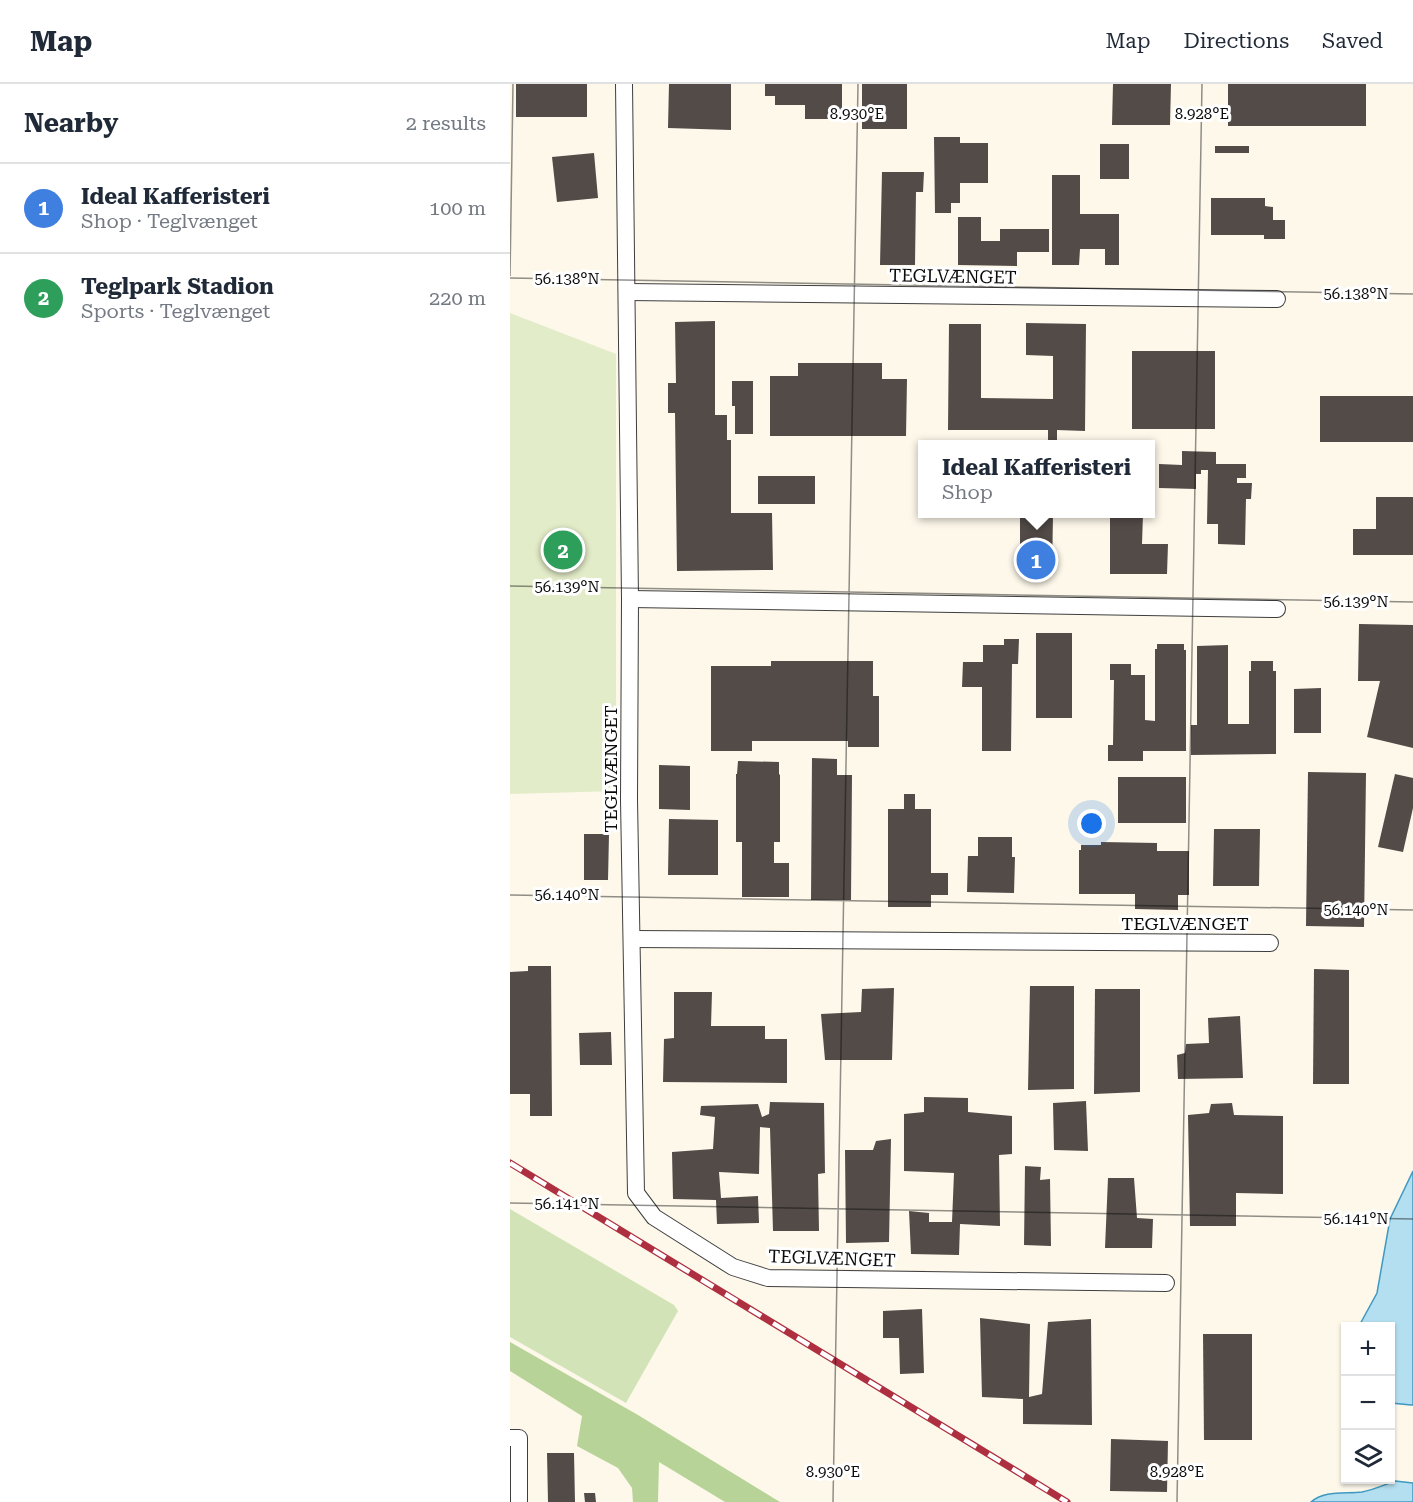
<!DOCTYPE html>
<html lang="en">
<head>
<meta charset="utf-8">
<style>
  body { margin:0; font-family:"Roboto Serif",serif; background:#f6f6f7; color:#1f2937 }
  .controls { position:absolute; right:18px; bottom:18px; display:grid; overflow:hidden; border-radius:0px; box-shadow:0 2px 4px #0004 }
  .controls button { width:54px; height:54px; display:grid; place-items:center; padding:0; border:0; border-bottom:2px solid #e0e1e3; background:#fff; color:#1f2937; font:30px sans-serif }
  .you { position:absolute; left:582px; top:740px; width:21px; height:21px; margin:-15px; border:4px solid #fff; border-radius:50%; background:#1a73e8; box-shadow:0 0 0 9px #1a73e833 }
  .badge { display:grid; place-items:center; width:39px; height:39px; border-radius:50%; background:#ae2f40; color:#fff; font-size:20px; font-weight:700 }
  .pin { position:absolute; translate:-50% -50%; border:3px solid #fff; box-shadow:0 2px 6px #0006 }
  .popup { position:absolute; left:408px; top:356px; width:237px; height:78px; box-sizing:border-box; display:grid; place-content:center; border-radius:0px; background:#fff; filter:drop-shadow(0 2px 4px #0005); font-size:20px; white-space:nowrap; color:#747a83 }
  .popup b { font-size:22px; color:#1f2937 }
  .popup::after { content:''; position:absolute; left:50%; top:100%; margin-left:-12px; border:12px solid transparent; border-top-color:#fff }
  .list { margin:0; padding:0; list-style:none }
  h2 { display:flex; justify-content:space-between; align-items:center; height:78px; margin:0; padding:0 24px; font-size:26px }
  h2 small { font-size:20px; font-weight:400; color:#747a83 }
  .list li { display:grid; grid-template-columns:39px 1fr auto; gap:18px; align-items:center; box-sizing:border-box; height:90px; padding:0 24px; border-top:2px solid #e0e1e3 }
  .list b { display:block; font-size:22px; white-space:nowrap }
  .list p { margin:0; font-size:20px; white-space:nowrap; color:#747a83 }
  .list em { font-size:20px; font-style:normal; color:#747a83 }
  .icon { flex:none; width:33px; height:33px; fill:none; stroke:currentColor; stroke-width:2; stroke-linecap:round; stroke-linejoin:round }
  .map { position:relative; flex:none; width:903px; height:1418px; overflow:hidden }
  header { display:flex; align-items:center; gap:36px; box-sizing:border-box; height:84px; padding:0 30px; background:#fff; border-bottom:2px solid #e0e1e3 }
  header strong { font-size:28px }
  nav { display:flex; gap:33px; margin-inline-start:auto; font-size:21px }
  main { display:flex }
  aside { flex:1; background:#fff }
  .map>svg:first-child { display:block }
  .green { fill:#d2e4b7 }
  .forest { fill:#b8d398 }
  .pitch { fill:#e3ecc8 }
  .water { fill:#b3dff0; stroke:#4099c1; stroke-width:1.5 }
  .building { fill:#524b48 }
  .lines { fill:none; stroke-linecap:round; stroke-linejoin:round }
  .minor-casing { stroke:#3e3e3e; stroke-width:18 }
  .minor { stroke:#fff; stroke-width:16 }
  .rail-casing { stroke:#ae2f40; stroke-width:7 }
  .rail { stroke:#fff; stroke-width:4.5; stroke-dasharray:14; stroke-linecap:butt }
  .ticks { fill:none; stroke:#0b0b0b; stroke-width:1.5; stroke-opacity:0.45 }
  .labels { text-anchor:middle; dominant-baseline:central; stroke-width:6; stroke-linejoin:round; paint-order:stroke }
  .street-label { font-size:18px; fill:#0b0b0b; stroke:#fff }
  .ticks-label { font-size:15px; text-anchor:middle; fill:#0b0b0b; stroke:#fff; stroke-width:6; stroke-linejoin:round; paint-order:stroke }
</style>
</head>
<body>
<header>
<strong>Map</strong>
<nav><a>Map</a><a>Directions</a><a>Saved</a></nav>
</header>
<main>
<aside>
<h2>Nearby<small>2 results</small></h2>
<ul class="list">
<li><span class="badge" style="background:#3f7fe0">1</span><div><b>Ideal Kafferisteri</b><p>Shop · Teglvænget</p></div><em>100 m</em></li>
<li><span class="badge" style="background:#2e9e5b">2</span><div><b>Teglpark Stadion</b><p>Sports · Teglvænget</p></div><em>220 m</em></li>
</ul>
</aside>
<div class="map">
<svg width="903" height="1418" viewBox="0 0 903 1418">
  <rect width="100%" height="100%" fill="#fdf8ea"/>
  <polygon class="green" points="0,1125 164,1221 168,1227 116,1319 0,1253"/>
  <polygon class="forest" points="0,1258 128,1331 270,1418 215,1418 149,1378 148,1418 123,1418 122,1404 108,1384 67,1362 72,1332 0,1287"/>
  <polygon class="pitch" points="0,229 106,270 106,707 0,710"/>
  <g class="water">
    <polygon points="903,1087 903,1321 901,1321 881,1319 880,1242 849,1242 867,1209 880,1135"/>
    <path d="M885,1397L903,1399V1418H801C814,1406 835,1410 852,1408C863,1406 874,1401 885,1397Z"/>
  </g>
  <g class="building">
    <rect x="6" y="0" width="71" height="33"/>
    <polygon points="159,0 221,0 221,46 158,44"/>
    <polygon points="255,0 332,0 332,35 295,35 295,21 265,21 265,12 255,12"/>
    <rect x="352" y="0" width="45" height="45"/>
    <polygon points="603,0 661,0 660,41 602,41"/>
    <rect x="718" y="0" width="138" height="42"/>
    <polygon points="424,53 450,53 450,59 478,59 478,99 450,99 450,119 441,119 441,129 425,129"/>
    <rect x="590" y="60" width="29" height="35"/>
    <rect x="705" y="62" width="34" height="7"/>
    <polygon points="84,69 88,114 47,118 42,73"/>
    <polygon points="372,88 414,88 413,108 406,108 405,181 370,181"/>
    <polygon points="542,91 570,91 570,130 609,130 609,181 595,181 595,165 570,165 569,181 542,181"/>
    <polygon points="701,114 755,114 755,122 763,123 763,136 775,136 775,155 754,155 754,151 701,151"/>
    <polygon points="448,133 471,133 471,157 490,157 490,145 539,145 539,168 507,168 507,182 448,181"/>
    <polygon points="205,237 205,331 217,331 217,356 221,356 221,429 262,429 263,486 167,487 165,329 158,329 158,299 166,299 165,238"/>
    <polygon points="516,239 576,240 575,347 547,346 547,360 538,360 538,346 438,346 439,240 471,240 471,314 543,315 543,272 516,271"/>
    <rect x="622" y="267" width="83" height="78"/>
    <polygon points="288,279 372,279 372,295 397,295 396,352 260,352 260,292 288,292"/>
    <polygon points="222,297 243,297 243,350 225,350 225,322 222,322"/>
    <rect x="810" y="312" width="93" height="46"/>
    <polygon points="672,367 706,368 706,380 736,380 736,394 727,394 727,399 742,399 741,415 736,415 735,461 708,460 708,440 697,440 698,386 691,386 691,390 686,390 686,405 649,404 649,380 672,381"/>
    <rect x="248" y="392" width="57" height="28"/>
    <polygon points="866,413 903,413 903,471 843,471 843,445 866,445"/>
    <polygon points="510,430 543,430 542,490 510,490"/>
    <polygon points="600,430 633,430 632,460 658,460 657,490 600,490"/>
    <polygon points="849,540 903,541 903,664 857,653 870,597 848,597"/>
    <rect x="526" y="549" width="36" height="85"/>
    <polygon points="494,555 509,555 508,580 502,580 501,667 472,667 472,603 452,603 453,578 473,578 473,561 494,561"/>
    <polygon points="647,560 674,560 674,566 676,566 676,667 633,667 633,677 598,677 598,661 603,661 604,596 600,596 600,580 621,580 621,591 635,591 635,636 645,637 645,565 647,565"/>
    <polygon points="718,561 718,640 739,640 739,587 741,587 741,577 763,577 763,587 766,587 766,670 681,671 681,641 687,641 687,562"/>
    <polygon points="261,577 363,577 363,612 369,612 369,663 338,663 338,657 242,657 242,667 201,667 201,582 261,582"/>
    <polygon points="811,604 811,649 784,649 784,605"/>
    <polygon points="302,674 327,675 327,691 342,691 341,816 301,816"/>
    <polygon points="228,677 269,678 269,690 270,691 270,758 264,758 264,779 279,779 279,813 232,813 232,758 226,758 226,690 227,690"/>
    <polygon points="149,681 180,682 180,726 149,725"/>
    <polygon points="798,688 856,689 854,843 796,842"/>
    <polygon points="885,690 903,694 903,724 893,768 868,763"/>
    <rect x="608" y="693" width="68" height="46"/>
    <polygon points="394,710 405,710 405,725 421,725 421,789 438,789 438,811 421,811 421,823 378,823 378,725 394,725"/>
    <polygon points="159,735 208,736 208,791 158,791"/>
    <polygon points="704,745 750,745 749,802 703,802"/>
    <polygon points="74,750 99,750 98,796 74,796"/>
    <polygon points="468,753 502,753 502,773 505,773 504,809 457,808 458,772 468,772"/>
    <polygon points="591,758 647,759 647,767 679,767 679,811 668,811 668,826 625,825 625,810 569,810 569,766 571,766 571,761 591,761"/>
    <polygon points="18,882 41,882 42,1032 20,1032 20,1010 0,1010 0,888 18,887"/>
    <polygon points="804,885 839,886 839,1000 803,1000"/>
    <polygon points="520,902 564,902 564,1005 518,1006"/>
    <polygon points="384,904 382,976 315,976 311,930 351,928 352,905"/>
    <polygon points="585,905 630,905 630,1008 584,1010"/>
    <polygon points="164,908 202,908 201,942 255,942 255,955 277,955 277,999 153,998 154,955 164,954"/>
    <polygon points="730,932 733,994 668,995 667,971 675,969 676,960 699,959 698,934"/>
    <polygon points="101,948 102,981 70,981 69,949"/>
    <polygon points="414,1013 458,1014 458,1028 502,1032 502,1070 489,1071 490,1142 450,1140 449,1171 401,1170 399,1127 419,1129 419,1138 442,1138 444,1089 394,1087 394,1030 414,1028"/>
    <polygon points="576,1017 578,1067 544,1066 543,1019"/>
    <polygon points="260,1018 314,1019 315,1089 308,1090 309,1147 263,1147 260,1044 250,1043 249,1090 209,1088 211,1114 248,1112 249,1139 207,1140 206,1116 163,1115 162,1068 203,1065 205,1033 190,1031 191,1022 248,1020 252,1033 259,1030"/>
    <polygon points="722,1019 724,1031 773,1032 773,1110 726,1109 726,1142 680,1142 678,1031 699,1029 701,1020"/>
    <polygon points="381,1055 379,1158 336,1159 335,1066 363,1066 366,1057"/>
    <polygon points="515,1082 531,1083 530,1096 540,1095 541,1162 514,1161"/>
    <polygon points="598,1094 624,1094 627,1134 643,1135 642,1164 595,1164"/>
    <polygon points="412,1225 414,1289 390,1290 389,1254 373,1254 373,1227"/>
    <polygon points="470,1234 520,1240 519,1313 532,1310 538,1238 581,1235 582,1341 513,1340 513,1315 472,1313"/>
    <polygon points="693,1250 742,1250 742,1356 694,1356"/>
    <polygon points="601,1355 658,1357 657,1408 600,1407"/>
    <polygon points="37,1369 64,1369 65,1418 38,1418"/>
    <polygon points="74,1409 85,1409 86,1418 75,1418"/>
  </g>
  <g class="lines">
    <g class="minor-casing">
      <g id="minor">
        <polyline points="114,0 120,515 119,716 126,1109 144,1133 223,1183 258,1194 656,1199"/>
        <polyline points="118,208 767,215"/>
        <polyline points="120,515 767,525"/>
        <polyline points="122,855 760,859"/>
        <polyline points="0,1354 9,1354 9,1418"/>
      </g>
    </g>
    <use href="#minor" class="minor"/>
    <g class="rail-casing">
      <polyline id="rail" points="0,1079 557,1418"/>
    </g>
    <use href="#rail" class="rail"/>
  </g>
  <path class="ticks" d="M0,192L3,0M0,194L903,210M0,502L903,518M0,811L903,826M0,1119L903,1135M323,1418L348,0M667,1418L692,0"/>
  <g class="labels">
    <g class="street-label">
      <text transform="translate(443 192) rotate(1)">TEGLVÆNGET</text>
      <text transform="translate(100 685) rotate(-90)">TEGLVÆNGET</text>
      <text x="675" y="839">TEGLVÆNGET</text>
      <text transform="translate(322 1174) rotate(2)">TEGLVÆNGET</text>
    </g>
  </g>
  <g class="ticks-label">
    <text x="347" y="35">8.930°E</text>
    <text x="692" y="35">8.928°E</text>
    <text x="57" y="200">56.138°N</text>
    <text x="846" y="215">56.138°N</text>
    <text x="57" y="508">56.139°N</text>
    <text x="846" y="523">56.139°N</text>
    <text x="57" y="816">56.140°N</text>
    <text x="846" y="831">56.140°N</text>
    <text x="57" y="1125">56.141°N</text>
    <text x="846" y="1140">56.141°N</text>
    <text x="323" y="1393">8.930°E</text>
    <text x="667" y="1393">8.928°E</text>
  </g>
</svg>
<div class="controls">
<button>+</button>
<button>−</button>
<button><svg class="icon" aria-label="layers" viewBox="0 0 24 24"><path d="M12 4l9 5-9 5-9-5zM3 14l9 5 9-5"/></svg></button>
</div>
<div class="you"></div>
<div class="pin badge" style="left:526px;top:476px;background:#3f7fe0">1</div>
<div class="popup"><b>Ideal Kafferisteri</b>Shop</div>
<div class="pin badge" style="left:53px;top:466px;background:#2e9e5b">2</div>
</div>
</main>
</body>
</html>
